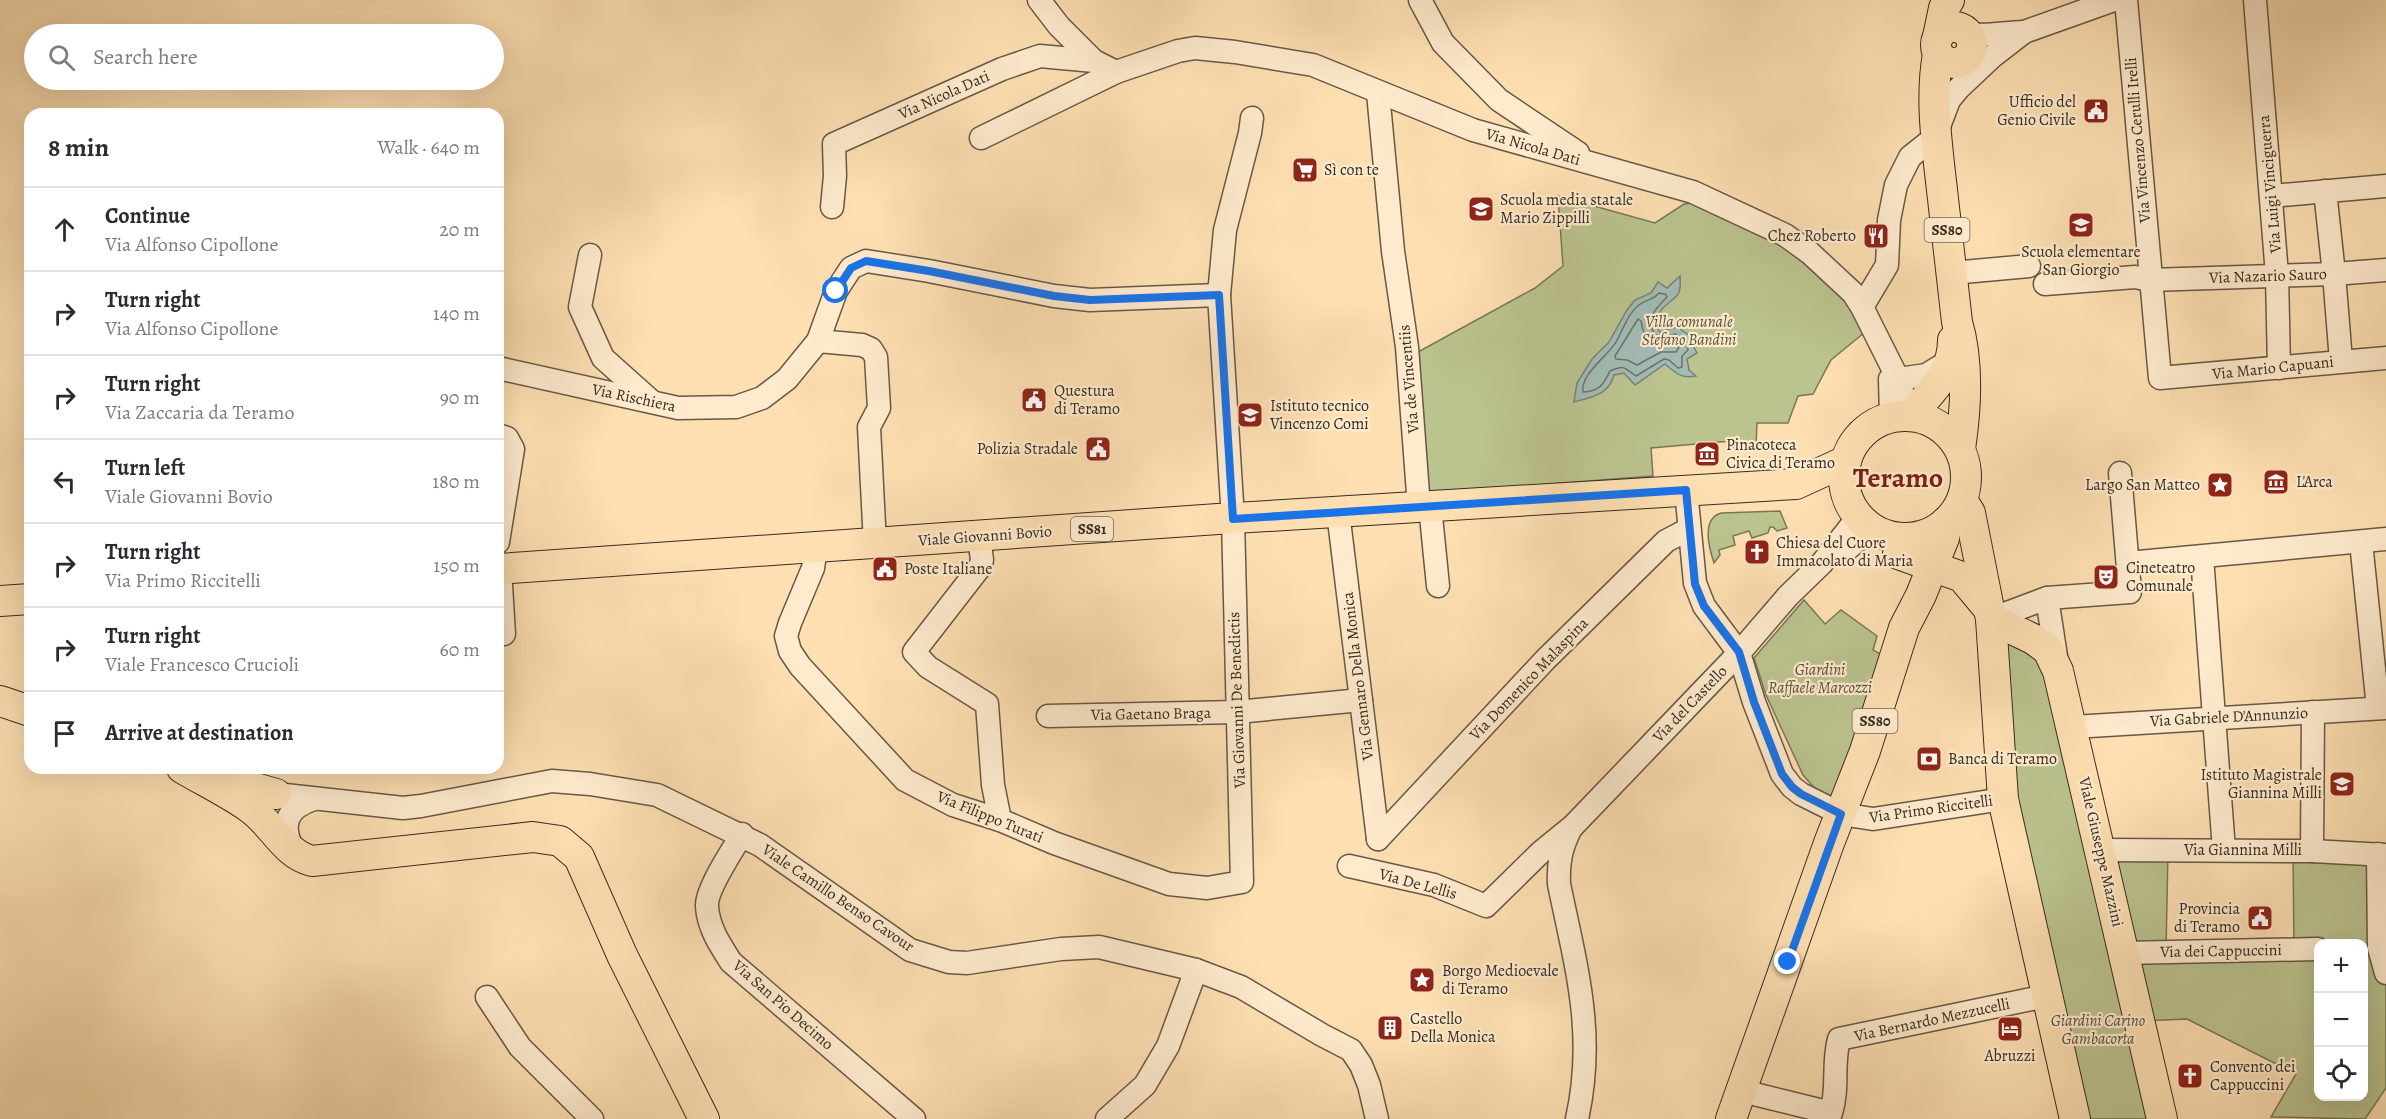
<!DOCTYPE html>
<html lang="en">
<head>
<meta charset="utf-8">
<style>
  body { margin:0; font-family:Alegreya,serif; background:#f7f7f7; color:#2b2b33 }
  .controls { position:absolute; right:18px; bottom:18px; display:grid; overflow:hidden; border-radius:12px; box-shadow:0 6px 24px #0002 }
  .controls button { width:54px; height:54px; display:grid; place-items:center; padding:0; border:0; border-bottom:2px solid #e1e1e2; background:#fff; color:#2b2b33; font:30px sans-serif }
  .stop { position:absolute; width:18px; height:18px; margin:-14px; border:4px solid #1a73e8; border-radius:50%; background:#fff }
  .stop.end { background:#1a73e8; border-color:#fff; box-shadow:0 2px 6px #0008 }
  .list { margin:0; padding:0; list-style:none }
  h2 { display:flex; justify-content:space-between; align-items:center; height:78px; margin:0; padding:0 24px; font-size:26px }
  h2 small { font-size:20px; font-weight:400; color:#7c7c81 }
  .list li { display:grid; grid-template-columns:39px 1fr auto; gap:18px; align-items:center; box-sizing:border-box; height:84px; padding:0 24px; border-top:2px solid #e1e1e2 }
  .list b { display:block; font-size:22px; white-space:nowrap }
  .list p { margin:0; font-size:20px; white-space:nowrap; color:#7c7c81 }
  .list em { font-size:20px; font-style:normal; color:#7c7c81 }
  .icon { flex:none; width:33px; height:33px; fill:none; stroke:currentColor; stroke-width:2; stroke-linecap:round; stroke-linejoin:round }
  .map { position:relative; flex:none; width:2386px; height:1119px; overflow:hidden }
  .search { position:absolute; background:#fff; box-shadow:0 6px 24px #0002; left:24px; top:24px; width:480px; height:66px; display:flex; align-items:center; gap:15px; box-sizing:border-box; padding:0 21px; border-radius:33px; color:#7c7c81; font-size:22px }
  .panel { position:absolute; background:#fff; box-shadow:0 6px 24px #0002; left:24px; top:108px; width:480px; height:666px; border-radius:18px }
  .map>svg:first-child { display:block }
  .green { fill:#bbc38f; stroke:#787858; stroke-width:1.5; fill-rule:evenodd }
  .water { fill:#a2bbb4; stroke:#768279; stroke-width:1.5 }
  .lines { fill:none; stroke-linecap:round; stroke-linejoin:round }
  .shore { stroke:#6c746a; stroke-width:1.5 }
  .minor-casing { stroke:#675945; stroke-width:25 }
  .major-casing { stroke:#352c21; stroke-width:32 }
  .minor { stroke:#feeacd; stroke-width:22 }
  .major { stroke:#fddfb2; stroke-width:30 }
  .route { stroke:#1a73e8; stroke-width:8 }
  .labels { text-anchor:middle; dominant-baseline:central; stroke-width:4.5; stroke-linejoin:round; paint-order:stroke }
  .shield { fill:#feeacd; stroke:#716555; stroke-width:1.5 }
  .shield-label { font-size:15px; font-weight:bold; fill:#352c21 }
  .street-label { font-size:16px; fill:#352c21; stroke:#feeacd }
  .poi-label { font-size:16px; fill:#352c21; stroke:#feeacd; text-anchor:start }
  .park-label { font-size:16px; font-style:italic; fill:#56523c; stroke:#feeacd }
  .town-label { font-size:28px; font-weight:bold; fill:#7a1f14; stroke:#feeacd }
</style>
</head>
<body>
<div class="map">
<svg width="2386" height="1119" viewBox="0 0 2386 1119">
  <rect width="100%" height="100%" fill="#fddfb2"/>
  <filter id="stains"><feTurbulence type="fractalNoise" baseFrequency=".00333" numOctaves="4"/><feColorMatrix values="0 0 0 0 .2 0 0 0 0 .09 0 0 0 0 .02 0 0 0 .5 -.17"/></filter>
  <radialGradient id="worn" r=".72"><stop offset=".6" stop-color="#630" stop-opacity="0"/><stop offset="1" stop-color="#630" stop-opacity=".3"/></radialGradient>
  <g class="green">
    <polygon points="1558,196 1655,223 1684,204 1700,202 1766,231 1809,261 1870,328 1831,360 1813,394 1798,396 1788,423 1757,423 1756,446 1732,448 1731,441 1651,448 1653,476 1423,494 1418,352 1535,288 1563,266"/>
    <path d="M1780,511L1787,528L1777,531L1773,527H1770L1768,533L1752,538L1749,531L1733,536L1735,545L1719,550L1720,555L1714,563C1709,548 1701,519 1721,513Z"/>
    <polygon points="1804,600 1825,624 1841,610 1877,636 1873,650 1884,656 1841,804 1818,792 1803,775 1766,695 1754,658"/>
    <path d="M2033,639L2101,849L2168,850L2166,952L2294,950L2293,851L2378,854L2386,973V1088L2365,1119L2271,1117L2296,1074L2187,1019L2141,1021L2162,1119H2075L2022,876L2003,648L2015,640ZM2318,944H2364V1096H2318Z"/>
  </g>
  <path class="water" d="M1680,276C1682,299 1675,295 1662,309C1659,313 1657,319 1655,323L1660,332L1677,327L1695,339L1692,344L1697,353L1687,359L1689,370L1696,376C1681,379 1676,373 1665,364L1635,385L1624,373L1614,375C1609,395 1591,397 1574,402L1577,383L1592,359L1609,342L1627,310L1635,300L1651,293L1658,282L1667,288Z"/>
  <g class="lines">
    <g class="shore">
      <path d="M1659,293L1665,294L1667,297C1655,309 1642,322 1658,337L1676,334L1686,341L1688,350L1682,356V367L1678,368L1669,360L1664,359L1636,376C1624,368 1625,364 1610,371C1603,384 1601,391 1583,392C1580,374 1608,356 1616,342C1623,330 1628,313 1639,305C1645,300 1653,300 1659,293Z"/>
      <path d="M1638,319L1641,321C1644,344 1655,345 1675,342L1679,347L1676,352H1661L1637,365L1627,360L1616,359L1615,356Z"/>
    </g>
    <g class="minor-casing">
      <g id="minor">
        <polyline points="1039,0 1059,26 1094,61"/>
        <polyline points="1420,0 1443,43 1499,100 1578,153"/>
        <polyline points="2126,0 2160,378 2386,358"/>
        <polyline points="2255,0 2277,275 2279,368"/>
        <path d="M1969,34C1988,37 2005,32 2024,32"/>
        <polyline points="2012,39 2024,32 2114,0"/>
        <polyline points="1378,93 1393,251 1407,347 1419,507"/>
        <polyline points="981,138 1116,72 1178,51 1195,48 1235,52 1313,65 1473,130 1693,192 1785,235 1810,253 1853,293 1862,307 1898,379 1910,416"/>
        <polyline points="2325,191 2334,274 2341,361"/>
        <polyline points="2271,196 2386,186"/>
        <polyline points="832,207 835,176 834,144 1002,69 1040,56 1094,61 1116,72"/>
        <polyline points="590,255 580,307 603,358 650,400"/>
        <polyline points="1952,273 2029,266"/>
        <polyline points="2045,284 2135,277 2150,280 2334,274 2386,270"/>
        <polyline points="1862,307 1887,265 1889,220 1896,185 1910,157 1935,137 1949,100 1959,88 1993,56 2024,32"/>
        <polyline points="818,341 862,345 871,349 876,357 879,408 869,427 875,544"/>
        <polyline points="498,368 678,408 736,407 762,398 787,379 818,341 836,291 851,268 866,261 929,271 1054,296 1090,300 1219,295"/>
        <polyline points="1890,379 1891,418"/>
        <polyline points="1898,379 1926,375 1951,360"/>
        <polyline points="498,435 507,438 513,449 498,542"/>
        <polyline points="1686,490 1695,583 1704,606 1739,653 1754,702 1782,774 1792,787 1801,794 1841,814 1873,819 2003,799"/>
        <polyline points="1430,506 1438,586"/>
        <polyline points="1338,512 1378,839"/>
        <polyline points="979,537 982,560 980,567 914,652 928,667 987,704 993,785 1000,820"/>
        <polyline points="2361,542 2378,708"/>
        <polyline points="816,548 813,568 790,623 786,636 790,651 800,666 905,780 953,805 1000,820 1054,843 1169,884 1207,888 1242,882 1233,519 1219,295 1225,230 1250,133 1252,118"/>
        <polyline points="1836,553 1846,550 1872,528"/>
        <polyline points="2202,557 2224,850"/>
        <polyline points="2128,563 2386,539"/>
        <polyline points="500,569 504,634"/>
        <polyline points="2047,598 2057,663"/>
        <polyline points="1991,619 2047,598 2130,592 2120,473"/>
        <polyline points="1048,716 1237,712 1361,700"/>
        <polyline points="2073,727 2386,708"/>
        <polyline points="276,794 403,808 421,806 552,781 590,784 657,795 760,845 910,950 949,962 967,963 1061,949 1099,947 1196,970 1241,987 1322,1035 1351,1050 1361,1065 1369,1085 1377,1119"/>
        <path d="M1570,830C1561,848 1558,863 1559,884C1576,967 1596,1033 1577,1119"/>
        <path d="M742,834C733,850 706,889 707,906C708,927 720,945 731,962L914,1119"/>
        <polyline points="1378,839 1545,660 1666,541 1689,529"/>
        <polyline points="2101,850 2312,851 2386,855"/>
        <polyline points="2312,851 2313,712"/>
        <path d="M294,853C281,826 284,809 314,799"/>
        <polyline points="2378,854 2379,948 2386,973"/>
        <polyline points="1349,866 1434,885 1486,906 1541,852 1573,826 1644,752 1739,653 1788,596 1822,563 1858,517"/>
        <polyline points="2123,953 2318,949"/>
        <polyline points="487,997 520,1047 592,1119"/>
        <path d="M1742,1091L1831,1113C1839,1087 1832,1065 1839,1039L2046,996"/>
        <polyline points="1107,1119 1145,1085 1168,1046 1196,970"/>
      </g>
    </g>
    <g class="major-casing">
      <g id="major">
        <circle cx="1954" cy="45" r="18"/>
        <polyline points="1938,37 1944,8 1949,0"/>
        <path d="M1938,54C1930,98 1937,146 1942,190C1947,234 1952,278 1957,322C1969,362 1966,409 1960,449"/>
        <path d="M1910,416C1930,392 1953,375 1953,340"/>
        <circle cx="1905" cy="477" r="61"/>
        <polyline points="1962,500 1970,513 1991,619 2003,799 2075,1119"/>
        <polyline points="1898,554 1962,577 1987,607"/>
        <polyline points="498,569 1218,519 1796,484 1846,461"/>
        <polyline points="0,601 30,599"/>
        <polyline points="1991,619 2033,639 2048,650 2058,671 2162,1119"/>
        <polyline points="0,701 30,711"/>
        <path d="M182,768C204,781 229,793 250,808C273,824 284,854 312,861L533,837L560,841L579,857L622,955L704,1119"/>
        <polyline points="224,779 276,794"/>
        <polyline points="1731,1119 1829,843 1865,751 1904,628 1921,595 1944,538 1946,522"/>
      </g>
    </g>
    <use href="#minor" class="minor"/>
    <use href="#major" class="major"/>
  </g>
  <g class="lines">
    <polyline class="route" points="836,291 851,268 866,261 929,271 1054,296 1090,300 1219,295 1233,519 1686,490 1695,584 1704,606 1739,652 1754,702 1782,774 1792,787 1801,794 1841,814 1788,962"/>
  </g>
  <defs>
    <g id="civic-square" transform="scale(1.35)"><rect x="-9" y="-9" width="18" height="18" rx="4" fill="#8f2418" stroke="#feeacd"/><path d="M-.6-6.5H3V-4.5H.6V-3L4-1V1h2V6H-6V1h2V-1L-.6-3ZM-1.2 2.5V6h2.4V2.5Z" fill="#fff"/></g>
    <g id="supermarket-square" transform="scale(1.35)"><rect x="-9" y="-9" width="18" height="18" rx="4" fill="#8f2418" stroke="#feeacd"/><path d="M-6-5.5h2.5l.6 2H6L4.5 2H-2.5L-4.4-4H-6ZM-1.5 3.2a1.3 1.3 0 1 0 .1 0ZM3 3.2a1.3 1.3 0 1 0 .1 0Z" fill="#fff"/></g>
    <g id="school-square" transform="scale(1.35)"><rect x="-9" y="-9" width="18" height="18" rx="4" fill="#8f2418" stroke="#feeacd"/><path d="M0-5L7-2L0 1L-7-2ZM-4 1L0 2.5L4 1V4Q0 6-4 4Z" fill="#fff"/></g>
    <g id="restaurant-square" transform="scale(1.35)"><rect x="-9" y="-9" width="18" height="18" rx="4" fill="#8f2418" stroke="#feeacd"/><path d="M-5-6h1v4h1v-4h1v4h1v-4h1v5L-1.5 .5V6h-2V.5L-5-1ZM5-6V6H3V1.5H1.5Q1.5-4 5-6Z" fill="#fff"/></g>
    <g id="museum-square" transform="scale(1.35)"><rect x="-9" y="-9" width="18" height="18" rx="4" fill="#8f2418" stroke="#feeacd"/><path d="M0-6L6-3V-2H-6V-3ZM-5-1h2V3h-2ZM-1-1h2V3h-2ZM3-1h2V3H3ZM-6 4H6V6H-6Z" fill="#fff"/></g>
    <g id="sight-square" transform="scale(1.35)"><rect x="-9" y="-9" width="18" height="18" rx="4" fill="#8f2418" stroke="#feeacd"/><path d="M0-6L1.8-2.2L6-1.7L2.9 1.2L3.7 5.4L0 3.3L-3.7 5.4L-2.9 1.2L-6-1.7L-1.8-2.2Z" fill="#fff"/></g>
    <g id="church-square" transform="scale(1.35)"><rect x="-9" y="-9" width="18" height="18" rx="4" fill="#8f2418" stroke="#feeacd"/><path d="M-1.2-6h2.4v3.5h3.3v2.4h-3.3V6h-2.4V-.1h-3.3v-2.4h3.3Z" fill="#fff"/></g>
    <g id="theatre-square" transform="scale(1.35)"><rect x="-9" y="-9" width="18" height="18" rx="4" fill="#8f2418" stroke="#feeacd"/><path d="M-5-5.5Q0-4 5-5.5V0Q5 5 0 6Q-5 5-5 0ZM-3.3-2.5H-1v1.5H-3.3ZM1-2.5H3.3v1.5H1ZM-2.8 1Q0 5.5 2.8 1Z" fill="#fff"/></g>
    <g id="bank-square" transform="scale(1.35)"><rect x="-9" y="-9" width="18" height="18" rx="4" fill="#8f2418" stroke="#feeacd"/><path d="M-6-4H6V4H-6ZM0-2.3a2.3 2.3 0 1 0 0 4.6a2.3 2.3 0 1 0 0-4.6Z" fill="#fff"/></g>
    <g id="building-square" transform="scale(1.35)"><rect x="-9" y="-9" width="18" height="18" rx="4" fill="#8f2418" stroke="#feeacd"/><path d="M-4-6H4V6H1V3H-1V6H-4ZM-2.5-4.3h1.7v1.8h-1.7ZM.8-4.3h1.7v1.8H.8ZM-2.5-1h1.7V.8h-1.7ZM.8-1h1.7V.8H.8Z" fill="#fff"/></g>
    <g id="hotel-square" transform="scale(1.35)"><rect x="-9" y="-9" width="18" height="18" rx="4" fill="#8f2418" stroke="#feeacd"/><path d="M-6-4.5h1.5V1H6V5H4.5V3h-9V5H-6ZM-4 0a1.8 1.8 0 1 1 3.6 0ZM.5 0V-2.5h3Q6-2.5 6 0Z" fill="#fff"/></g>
  </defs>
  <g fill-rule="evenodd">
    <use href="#civic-square" x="2096" y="111"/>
    <use href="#supermarket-square" x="1305" y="170"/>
    <use href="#school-square" x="1481" y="209"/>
    <use href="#school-square" x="2081" y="225"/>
    <use href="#restaurant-square" x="1876" y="236"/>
    <use href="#civic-square" x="1034" y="400"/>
    <use href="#school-square" x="1250" y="415"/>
    <use href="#civic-square" x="1098" y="449"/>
    <use href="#museum-square" x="1707" y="454"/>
    <use href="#museum-square" x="2276" y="482"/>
    <use href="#sight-square" x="2220" y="485"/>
    <use href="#church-square" x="1757" y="552"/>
    <use href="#civic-square" x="885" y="569"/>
    <use href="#theatre-square" x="2106" y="577"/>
    <use href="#bank-square" x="1929" y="759"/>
    <use href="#school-square" x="2342" y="784"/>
    <use href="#civic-square" x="2260" y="918"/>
    <use href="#sight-square" x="1422" y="980"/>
    <use href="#building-square" x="1390" y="1028"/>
    <use href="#hotel-square" x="2010" y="1029"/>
    <use href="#church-square" x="2190" y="1076"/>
  </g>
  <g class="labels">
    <g class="shield">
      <rect x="1924.5" y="218" width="45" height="24" rx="4.5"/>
      <rect x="1071" y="517" width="42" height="24" rx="4.5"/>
      <rect x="1852.5" y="709" width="45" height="24" rx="4.5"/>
    </g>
    <g class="shield-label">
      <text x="1947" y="230">SS80</text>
      <text x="1092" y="529">SS81</text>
      <text x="1875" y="721">SS80</text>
    </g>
    <g class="street-label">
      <text transform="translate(944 95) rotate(-24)">Via Nicola Dati</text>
      <text transform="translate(2138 140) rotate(-95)">Via Vincenzo Cerulli Irelli</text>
      <text transform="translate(1533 147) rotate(16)">Via Nicola Dati</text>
      <text transform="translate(2270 184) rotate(-95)">Via Luigi Vinciguerra</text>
      <text transform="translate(2268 276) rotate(-2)">Via Nazario Sauro</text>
      <text transform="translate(2273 368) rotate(-6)">Via Mario Capuani</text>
      <text transform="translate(1409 379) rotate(-95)">Via de Vincentiis</text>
      <text transform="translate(634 398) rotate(12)">Via Rischiera</text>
      <text transform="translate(985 536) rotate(-4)">Viale Giovanni Bovio</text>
      <text transform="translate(1358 676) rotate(-97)">Via Gennaro Della Monica</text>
      <text transform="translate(1529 679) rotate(-46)">Via Domenico Malaspina</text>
      <text transform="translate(1237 700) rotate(-92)">Via Giovanni De Benedictis</text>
      <text transform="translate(1690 704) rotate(-46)">Via del Castello</text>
      <text transform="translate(1151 714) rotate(-1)">Via Gaetano Braga</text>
      <text transform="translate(2229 717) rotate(-3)">Via Gabriele D'Annunzio</text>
      <text transform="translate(1931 809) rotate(-8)">Via Primo Riccitelli</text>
      <text transform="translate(990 817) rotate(22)">Via Filippo Turati</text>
      <text x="2243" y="850">Via Giannina Milli</text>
      <text transform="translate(2101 852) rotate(77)">Viale Giuseppe Mazzini</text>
      <text transform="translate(1418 884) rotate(15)">Via De Lellis</text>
      <text transform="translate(838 898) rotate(34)">Viale Camillo Benso Cavour</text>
      <text transform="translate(2221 951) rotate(-1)">Via dei Cappuccini</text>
      <text transform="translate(783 1005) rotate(41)">Via San Pio Decimo</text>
      <text transform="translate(1932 1020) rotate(-12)">Via Bernardo Mezzucelli</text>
    </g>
    <g class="poi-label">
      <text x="2076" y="102" text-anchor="end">Ufficio del<tspan x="2076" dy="18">Genio Civile</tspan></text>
      <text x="1324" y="170">Sì con te</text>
      <text x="1500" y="200">Scuola media statale<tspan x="1500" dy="18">Mario Zippilli</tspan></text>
      <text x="1856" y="236" text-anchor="end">Chez Roberto</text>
      <text x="2081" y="252" text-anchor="middle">Scuola elementare<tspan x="2081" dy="18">San Giorgio</tspan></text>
      <text x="1054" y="391">Questura<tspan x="1054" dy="18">di Teramo</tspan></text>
      <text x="1270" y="406">Istituto tecnico<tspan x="1270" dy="18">Vincenzo Comi</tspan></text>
      <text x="1726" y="445">Pinacoteca<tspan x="1726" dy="18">Civica di Teramo</tspan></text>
      <text x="1078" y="449" text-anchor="end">Polizia Stradale</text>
      <text x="2296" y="482">L'Arca</text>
      <text x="2200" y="485" text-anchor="end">Largo San Matteo</text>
      <text x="1776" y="543">Chiesa del Cuore<tspan x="1776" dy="18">Immacolato di Maria</tspan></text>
      <text x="2126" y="568">Cineteatro<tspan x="2126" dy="18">Comunale</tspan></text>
      <text x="904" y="569">Poste Italiane</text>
      <text x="1948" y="759">Banca di Teramo</text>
      <text x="2322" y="775" text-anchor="end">Istituto Magistrale<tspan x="2322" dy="18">Giannina Milli</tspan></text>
      <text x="2240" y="909" text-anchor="end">Provincia<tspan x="2240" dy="18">di Teramo</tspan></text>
      <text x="1442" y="971">Borgo Medioevale<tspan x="1442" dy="18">di Teramo</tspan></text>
      <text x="1410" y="1019">Castello<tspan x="1410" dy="18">Della Monica</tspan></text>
      <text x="2010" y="1056" text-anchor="middle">Abruzzi</text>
      <text x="2210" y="1067">Convento dei<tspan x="2210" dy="18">Cappuccini</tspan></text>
    </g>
    <g class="park-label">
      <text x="1689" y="322">Villa comunale<tspan x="1689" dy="18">Stefano Bandini</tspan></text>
      <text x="1820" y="670">Giardini<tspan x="1820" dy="18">Raffaele Marcozzi</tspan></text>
      <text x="2098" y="1021">Giardini Carino<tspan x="2098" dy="18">Gambacorta</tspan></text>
    </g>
    <g class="town-label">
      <text x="1898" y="478">Teramo</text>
    </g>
  </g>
  <rect width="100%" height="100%" filter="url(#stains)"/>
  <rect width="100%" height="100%" fill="url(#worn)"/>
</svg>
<div class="controls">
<button>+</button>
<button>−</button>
<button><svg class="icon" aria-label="locate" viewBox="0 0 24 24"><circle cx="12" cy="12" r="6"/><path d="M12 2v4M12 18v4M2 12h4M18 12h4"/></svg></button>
</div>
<div class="stop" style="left:836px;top:291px"></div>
<div class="stop end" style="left:1788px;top:962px"></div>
<div class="search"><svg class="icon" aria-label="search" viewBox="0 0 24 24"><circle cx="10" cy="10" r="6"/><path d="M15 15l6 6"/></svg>Search here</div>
<section class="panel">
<h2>8 min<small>Walk · 640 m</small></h2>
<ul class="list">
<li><svg class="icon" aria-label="ahead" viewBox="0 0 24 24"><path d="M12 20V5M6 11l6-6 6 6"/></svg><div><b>Continue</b><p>Via Alfonso Cipollone</p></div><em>20 m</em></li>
<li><svg class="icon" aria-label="right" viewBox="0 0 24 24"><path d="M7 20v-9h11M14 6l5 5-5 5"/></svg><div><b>Turn right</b><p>Via Alfonso Cipollone</p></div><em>140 m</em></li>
<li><svg class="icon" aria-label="right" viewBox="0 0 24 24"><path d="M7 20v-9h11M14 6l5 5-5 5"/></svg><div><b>Turn right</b><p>Via Zaccaria da Teramo</p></div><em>90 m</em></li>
<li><svg class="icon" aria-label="left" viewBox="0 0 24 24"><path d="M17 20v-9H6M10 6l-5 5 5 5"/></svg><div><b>Turn left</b><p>Viale Giovanni Bovio</p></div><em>180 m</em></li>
<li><svg class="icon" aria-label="right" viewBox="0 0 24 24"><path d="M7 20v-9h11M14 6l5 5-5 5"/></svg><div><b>Turn right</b><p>Via Primo Riccitelli</p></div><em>150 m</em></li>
<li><svg class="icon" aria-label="right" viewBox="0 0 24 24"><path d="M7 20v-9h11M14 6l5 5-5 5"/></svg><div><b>Turn right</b><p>Viale Francesco Crucioli</p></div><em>60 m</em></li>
<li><svg class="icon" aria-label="arrive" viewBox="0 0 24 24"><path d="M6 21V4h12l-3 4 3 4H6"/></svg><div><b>Arrive at destination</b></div></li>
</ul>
</section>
</div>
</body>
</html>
